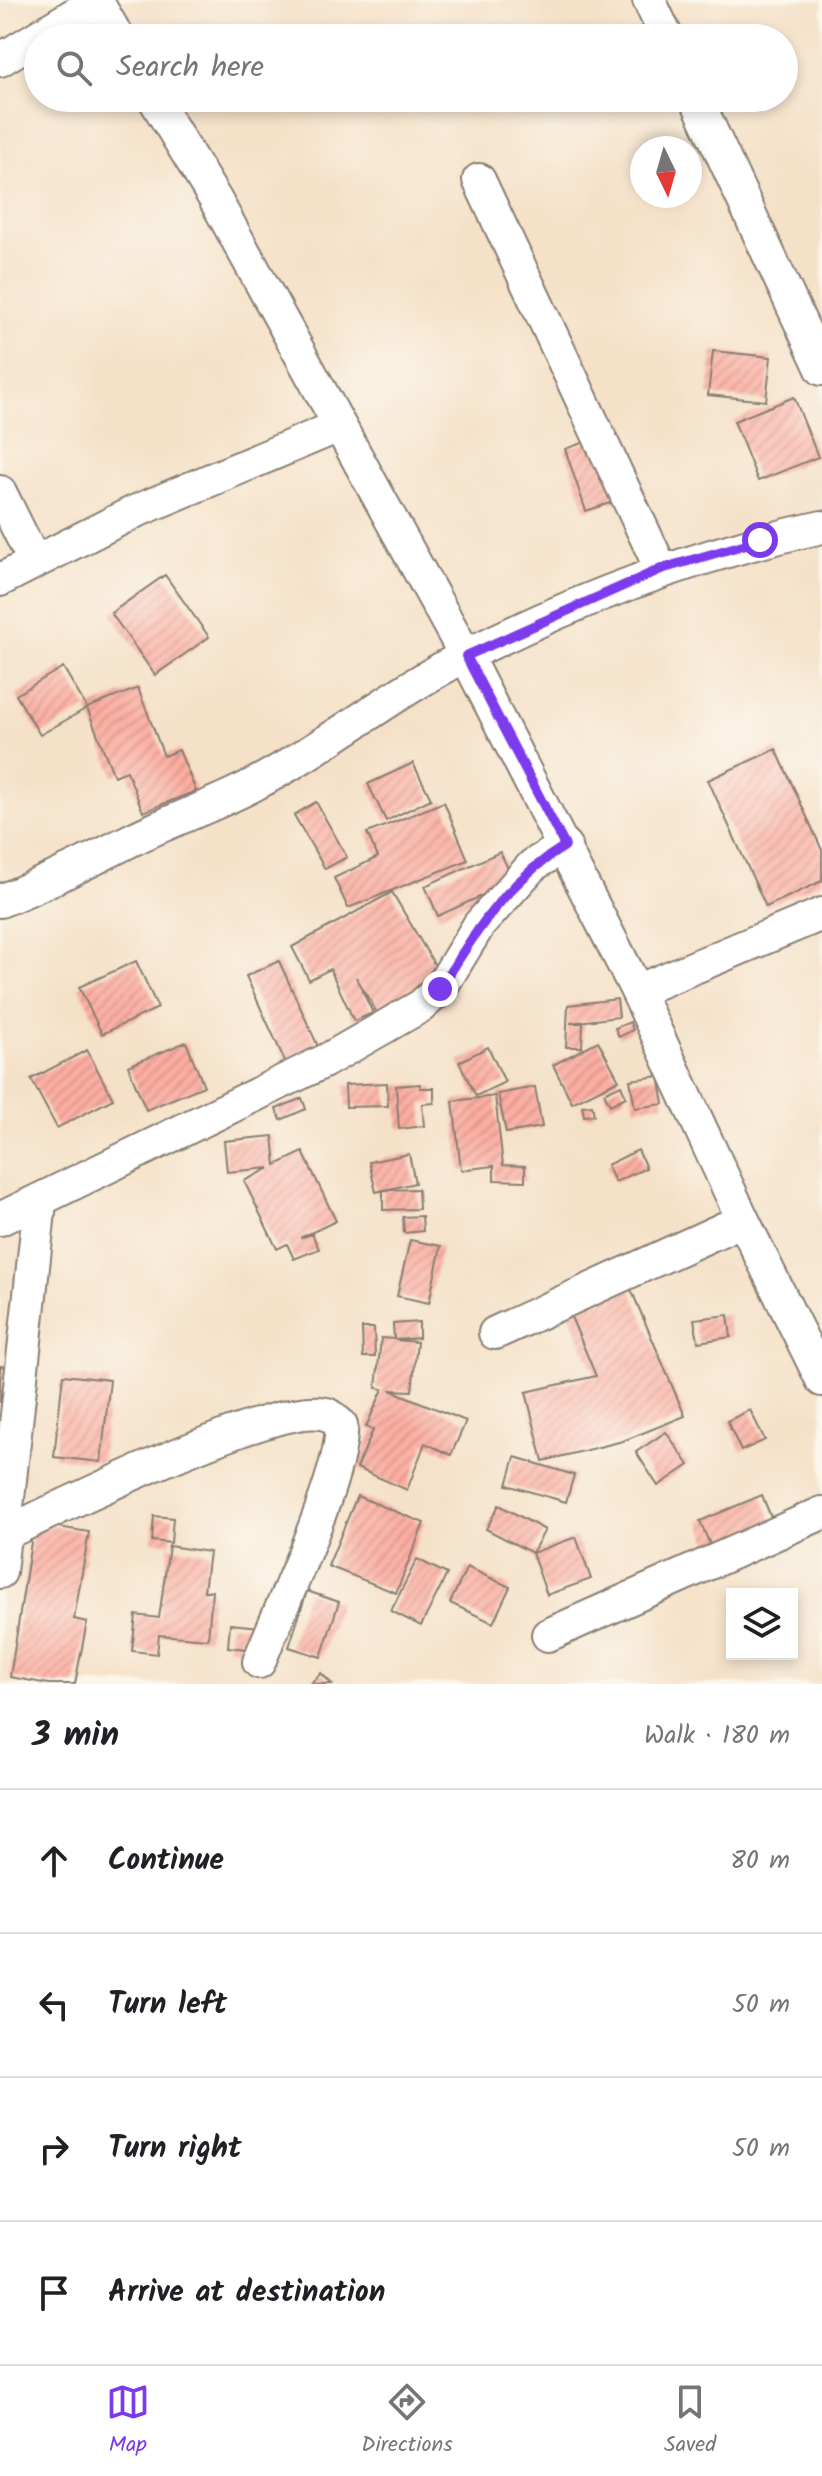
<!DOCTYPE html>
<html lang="en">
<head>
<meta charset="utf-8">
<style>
  body { margin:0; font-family:Kalam,sans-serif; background:#f2f2f2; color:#202124 }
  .controls { position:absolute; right:24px; bottom:24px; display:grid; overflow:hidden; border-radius:0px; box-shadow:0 4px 12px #0003 }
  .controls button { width:72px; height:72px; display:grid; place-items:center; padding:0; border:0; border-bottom:2px solid #e0e0e0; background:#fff; color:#202124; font:40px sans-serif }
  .compass { position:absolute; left:630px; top:136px; width:72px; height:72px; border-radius:50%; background:#fff; box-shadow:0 4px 12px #0003; rotate:175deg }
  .stop { position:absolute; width:24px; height:24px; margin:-18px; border:6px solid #7c3aed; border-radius:50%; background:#fff }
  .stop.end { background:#7c3aed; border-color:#fff; box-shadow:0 2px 8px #0008 }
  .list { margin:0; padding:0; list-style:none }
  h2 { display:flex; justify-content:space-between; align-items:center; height:104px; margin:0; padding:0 32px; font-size:34px }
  h2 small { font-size:26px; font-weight:400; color:#757577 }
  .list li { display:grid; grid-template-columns:52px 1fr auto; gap:24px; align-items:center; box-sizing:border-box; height:144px; padding:0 32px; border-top:2px solid #e0e0e0 }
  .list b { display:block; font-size:30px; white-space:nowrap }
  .list em { font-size:26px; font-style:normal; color:#757577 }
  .icon { flex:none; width:44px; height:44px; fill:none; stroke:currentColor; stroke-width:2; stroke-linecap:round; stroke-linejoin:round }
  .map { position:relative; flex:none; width:822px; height:1684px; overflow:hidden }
  .search { position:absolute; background:#fff; box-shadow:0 4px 12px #0003; left:24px; right:24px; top:24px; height:88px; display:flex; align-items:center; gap:20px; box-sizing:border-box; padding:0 28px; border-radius:44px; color:#757577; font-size:30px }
  .sheet { height:680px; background:#fff }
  nav { display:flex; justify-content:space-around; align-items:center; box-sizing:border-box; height:112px; border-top:2px solid #e0e0e0; background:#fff; font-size:22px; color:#757577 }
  nav a { display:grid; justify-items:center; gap:4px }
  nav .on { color:#7c3aed }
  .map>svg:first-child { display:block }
  .building { fill:url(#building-hatch) }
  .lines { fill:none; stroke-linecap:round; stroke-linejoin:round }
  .street-casing { stroke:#887e72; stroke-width:36 }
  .street { stroke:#fff; stroke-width:32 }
  .route { stroke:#7c3aed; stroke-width:10 }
</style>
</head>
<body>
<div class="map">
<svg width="822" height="1684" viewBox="0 0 822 1684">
  <defs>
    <pattern id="building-hatch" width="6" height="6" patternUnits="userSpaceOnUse" patternTransform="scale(2)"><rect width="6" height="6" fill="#fbada1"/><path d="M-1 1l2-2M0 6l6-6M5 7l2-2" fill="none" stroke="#d7948a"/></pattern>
  </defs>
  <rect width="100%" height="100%" fill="#fbf7ec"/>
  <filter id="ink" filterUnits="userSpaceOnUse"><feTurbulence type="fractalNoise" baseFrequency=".0125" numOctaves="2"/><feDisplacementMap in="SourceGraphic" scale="16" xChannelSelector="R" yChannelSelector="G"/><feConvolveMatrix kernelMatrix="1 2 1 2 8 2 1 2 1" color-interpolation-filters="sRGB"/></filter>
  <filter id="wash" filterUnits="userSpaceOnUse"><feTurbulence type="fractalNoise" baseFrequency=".006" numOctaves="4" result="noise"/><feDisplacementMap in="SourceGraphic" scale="32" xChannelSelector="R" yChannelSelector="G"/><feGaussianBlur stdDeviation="1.8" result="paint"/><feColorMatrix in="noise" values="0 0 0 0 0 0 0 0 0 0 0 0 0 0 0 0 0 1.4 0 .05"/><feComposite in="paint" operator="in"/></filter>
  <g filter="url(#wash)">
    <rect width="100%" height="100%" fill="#f5e1c8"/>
    <g id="blocks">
      <g class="building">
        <polygon points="713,351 771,357 766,401 708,395"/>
        <polygon points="794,397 818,457 758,481 734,421"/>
        <polygon points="605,435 628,497 586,511 565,449"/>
        <polygon points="165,575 209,637 155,675 111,613"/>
        <polygon points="63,667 87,708 40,735 16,695"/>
        <polygon points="138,688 164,756 179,750 196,791 143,812 127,771 114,776 87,708"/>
        <polygon points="776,749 822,850 822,881 766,907 708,780"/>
        <polygon points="413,763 431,799 386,821 368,784"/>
        <polygon points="316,802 347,857 325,869 294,815"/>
        <polygon points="444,802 468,860 348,908 334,878 378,857 367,833"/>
        <polygon points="500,852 514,881 438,916 425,886"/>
        <polygon points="392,892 451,993 387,1030 356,977 373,1013 354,1021 330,969 309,980 292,947"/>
        <polygon points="136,961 158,1008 102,1034 79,987"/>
        <polygon points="279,961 322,1055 289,1070 246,976"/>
        <polygon points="617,999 619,1017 570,1023 583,1023 582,1047 566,1047 568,1005"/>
        <polygon points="630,1022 633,1030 619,1037 615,1028"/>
        <polygon points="598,1041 619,1080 572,1103 553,1065"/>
        <polygon points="186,1042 204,1086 146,1110 128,1066"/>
        <polygon points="488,1047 505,1082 476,1096 459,1062"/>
        <polygon points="87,1050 113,1099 57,1128 31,1079"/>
        <polygon points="659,1076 664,1104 635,1108 630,1080"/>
        <polygon points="387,1083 388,1106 346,1107 345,1085"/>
        <polygon points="420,1084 420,1088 434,1088 434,1103 422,1104 424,1126 399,1129 396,1086"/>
        <polygon points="621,1085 626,1097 610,1105 604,1093"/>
        <polygon points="535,1087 542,1127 506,1133 498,1094"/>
        <polygon points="495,1096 503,1165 525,1166 525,1181 494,1180 494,1166 461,1170 453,1101"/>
        <polygon points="302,1098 306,1109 281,1120 276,1109"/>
        <polygon points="592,1105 594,1115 584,1116 582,1106"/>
        <polygon points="273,1136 276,1165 303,1152 336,1221 300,1238 312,1234 319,1249 294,1259 287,1244 277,1249 244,1181 270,1168 227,1172 224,1141"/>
        <polygon points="638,1150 646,1168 615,1182 607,1165"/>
        <polygon points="409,1154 415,1183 376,1192 369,1162"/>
        <polygon points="418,1189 419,1209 383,1210 383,1190"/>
        <polygon points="422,1216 423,1231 404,1233 403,1217"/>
        <polygon points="410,1240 441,1246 429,1303 397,1296"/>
        <polygon points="630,1287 685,1416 623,1441 543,1461 526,1392 596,1376 569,1312"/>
        <polygon points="728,1315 731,1337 698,1342 694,1319"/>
        <polygon points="419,1322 419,1338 395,1340 417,1342 412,1391 390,1390 466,1421 451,1455 425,1443 407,1490 357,1468 373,1430 366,1427 383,1389 376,1388 381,1338 394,1339 393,1324"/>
        <polygon points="362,1328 374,1328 375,1357 363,1357"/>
        <polygon points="0,1366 20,1368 15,1404 0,1402"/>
        <polygon points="63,1375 110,1380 101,1462 54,1457"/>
        <polygon points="750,1410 765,1440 741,1451 727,1421"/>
        <polygon points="666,1432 689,1465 658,1486 636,1452"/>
        <polygon points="515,1457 574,1475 566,1502 507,1485"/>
        <polygon points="762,1495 777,1532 715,1557 700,1521"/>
        <polygon points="357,1496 424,1523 396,1593 328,1566"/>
        <polygon points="499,1505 545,1530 532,1553 486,1529"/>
        <polygon points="154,1516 173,1518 171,1543 152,1541"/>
        <polygon points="34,1523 89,1532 74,1619 87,1622 75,1684 48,1684 10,1677"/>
        <polygon points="576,1537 591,1579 547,1595 532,1553"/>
        <polygon points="169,1546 209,1552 204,1591 212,1591 208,1639 159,1635 157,1654 132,1651 136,1615 159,1618"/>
        <polygon points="417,1559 447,1574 421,1626 391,1611"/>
        <polygon points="467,1567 510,1587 493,1623 450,1603"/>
        <polygon points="307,1591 339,1602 321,1657 289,1647"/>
        <polygon points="230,1624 269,1628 267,1651 228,1647"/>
        <polygon points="321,1673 332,1684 310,1684"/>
      </g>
    </g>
  </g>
  <g filter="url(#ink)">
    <use href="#blocks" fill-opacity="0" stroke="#887e72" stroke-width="2"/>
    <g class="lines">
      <g class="street-casing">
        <g id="street">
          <polyline points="96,0 118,38"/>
          <polyline points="649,0 667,38"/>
          <polyline points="0,60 96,1"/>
          <polyline points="154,98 215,199 466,656 637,991 743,1220 822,1380"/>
          <polyline points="696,98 822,369"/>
          <polyline points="479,180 661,569"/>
          <polyline points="0,492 34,561"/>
          <polyline points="0,580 134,512 339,426"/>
          <path d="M0,901C46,883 88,862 131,840C171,820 213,806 253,785C326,747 391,694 465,656C580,598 696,554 822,527"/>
          <polyline points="637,991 822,914"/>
          <polyline points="0,1219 325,1061 421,1006 440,989 479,925 533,865 565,846"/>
          <polyline points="495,1333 743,1220"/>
          <path d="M4,1534C59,1508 277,1400 326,1414C331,1415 337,1422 341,1425C346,1469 278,1613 259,1662"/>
          <polyline points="0,1572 40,1202"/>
          <polyline points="548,1635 822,1513"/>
        </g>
      </g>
      <use href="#street" class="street"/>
    </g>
  </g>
  <g class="lines" filter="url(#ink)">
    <path class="route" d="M440,989C474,933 508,880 565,846L466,656L661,569L760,540"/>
  </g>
</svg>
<div class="controls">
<button><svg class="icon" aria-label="layers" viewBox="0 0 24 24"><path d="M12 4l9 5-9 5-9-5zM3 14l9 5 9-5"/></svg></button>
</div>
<svg class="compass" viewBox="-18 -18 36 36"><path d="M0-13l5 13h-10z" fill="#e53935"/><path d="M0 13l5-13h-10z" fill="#757577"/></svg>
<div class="stop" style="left:760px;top:540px"></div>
<div class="stop end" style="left:440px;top:989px"></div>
<div class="search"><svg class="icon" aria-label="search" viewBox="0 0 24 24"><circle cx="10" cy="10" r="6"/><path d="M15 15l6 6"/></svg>Search here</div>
</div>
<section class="sheet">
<h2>3 min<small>Walk · 180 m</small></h2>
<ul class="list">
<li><svg class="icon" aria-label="ahead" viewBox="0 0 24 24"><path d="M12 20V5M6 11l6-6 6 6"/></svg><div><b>Continue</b></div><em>80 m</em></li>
<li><svg class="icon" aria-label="left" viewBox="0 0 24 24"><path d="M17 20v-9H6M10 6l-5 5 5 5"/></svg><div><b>Turn left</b></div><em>50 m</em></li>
<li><svg class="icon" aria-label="right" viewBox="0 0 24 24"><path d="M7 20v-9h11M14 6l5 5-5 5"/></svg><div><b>Turn right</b></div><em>50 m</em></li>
<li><svg class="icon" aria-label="arrive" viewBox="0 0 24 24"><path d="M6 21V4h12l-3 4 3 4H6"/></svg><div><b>Arrive at destination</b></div></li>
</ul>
</section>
<nav>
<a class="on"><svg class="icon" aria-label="map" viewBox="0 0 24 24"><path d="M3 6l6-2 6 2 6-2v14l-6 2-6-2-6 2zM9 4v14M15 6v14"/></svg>Map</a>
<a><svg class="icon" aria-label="directions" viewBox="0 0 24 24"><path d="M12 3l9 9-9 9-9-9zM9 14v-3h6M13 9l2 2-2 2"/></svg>Directions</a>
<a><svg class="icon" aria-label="saved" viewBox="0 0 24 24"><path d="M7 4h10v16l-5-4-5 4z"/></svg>Saved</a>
</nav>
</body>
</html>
